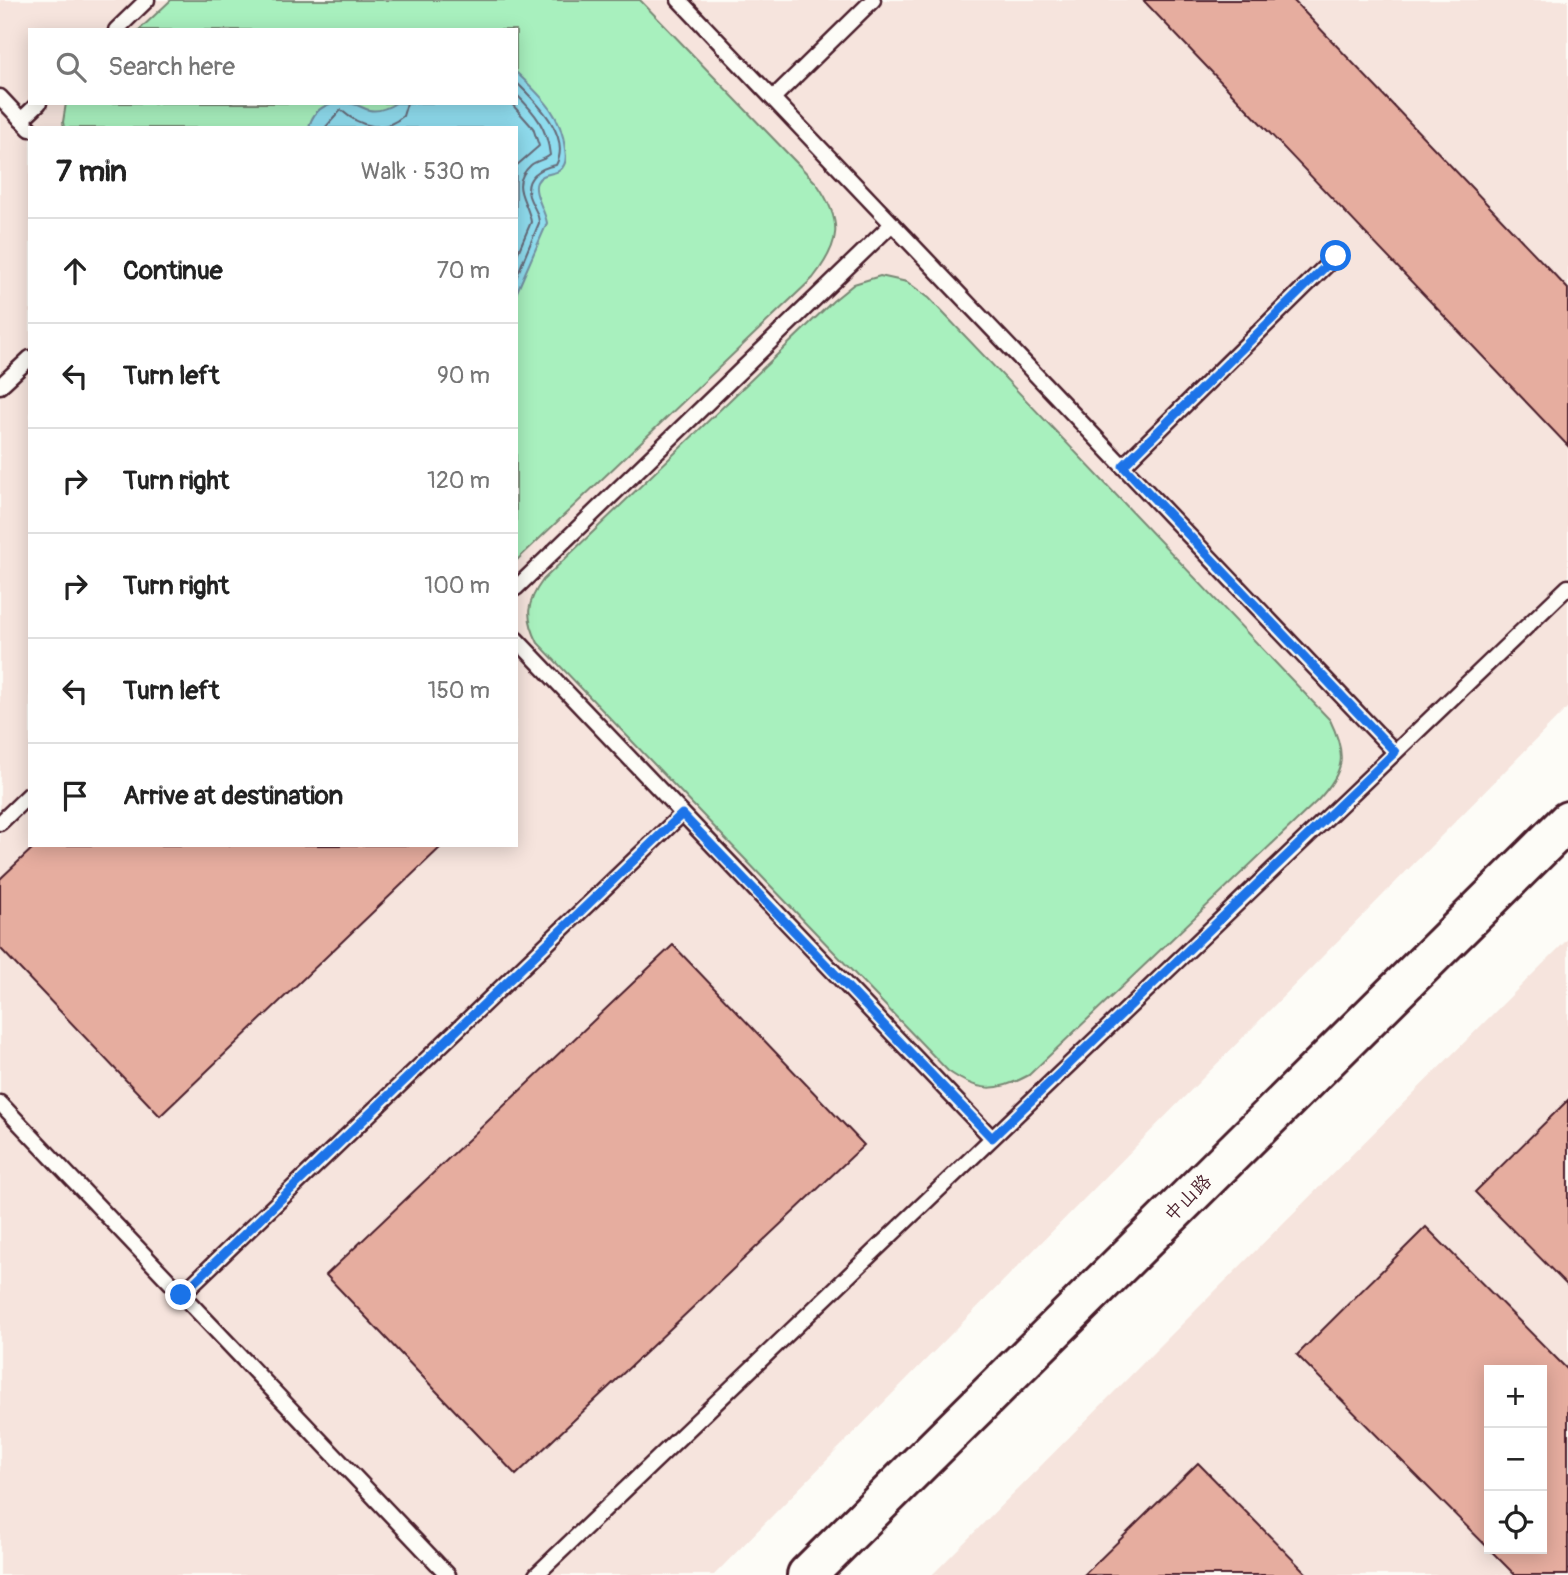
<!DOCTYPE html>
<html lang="en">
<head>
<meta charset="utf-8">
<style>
  body { margin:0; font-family:Pangolin,"LXGW WenKai TC",sans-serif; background:#f6f6f6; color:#222 }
  .controls { position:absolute; right:21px; bottom:21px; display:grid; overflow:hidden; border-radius:0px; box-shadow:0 4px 18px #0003 }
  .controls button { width:63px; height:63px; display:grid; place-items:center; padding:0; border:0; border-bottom:2px solid #e0e0e0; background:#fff; color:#222; font:35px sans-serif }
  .stop { position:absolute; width:21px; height:21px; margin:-16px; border:5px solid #1a73e8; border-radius:50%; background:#fff }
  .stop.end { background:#1a73e8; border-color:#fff; box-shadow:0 2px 7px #0008 }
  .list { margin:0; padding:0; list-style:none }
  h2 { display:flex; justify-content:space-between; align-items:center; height:91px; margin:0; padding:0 28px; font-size:30px }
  h2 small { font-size:23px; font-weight:400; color:#767676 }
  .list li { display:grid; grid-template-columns:46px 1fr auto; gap:21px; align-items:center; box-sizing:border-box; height:105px; padding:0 28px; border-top:2px solid #e0e0e0 }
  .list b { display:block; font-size:26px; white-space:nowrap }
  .list em { font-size:23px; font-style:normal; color:#767676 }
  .icon { flex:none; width:38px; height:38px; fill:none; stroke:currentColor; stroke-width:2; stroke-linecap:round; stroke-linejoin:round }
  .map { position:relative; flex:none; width:1568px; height:1575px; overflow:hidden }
  .search { position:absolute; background:#fff; box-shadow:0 4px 18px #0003; left:28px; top:28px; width:490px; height:77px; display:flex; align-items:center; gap:18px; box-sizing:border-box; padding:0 24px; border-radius:0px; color:#767676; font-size:26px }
  .panel { position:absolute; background:#fff; box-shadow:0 4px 18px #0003; left:28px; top:126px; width:490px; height:721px; border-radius:0px }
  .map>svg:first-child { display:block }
  .built { fill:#f6e4dd; fill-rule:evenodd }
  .green { fill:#a8f0be; stroke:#798874; stroke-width:2 }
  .water { fill:#8fdcee; stroke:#7390a0; stroke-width:2 }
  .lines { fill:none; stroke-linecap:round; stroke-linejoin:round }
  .shore { stroke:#666b79; stroke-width:2 }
  .building { fill:#e6ad9f; stroke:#4a1f2b; stroke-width:2; fill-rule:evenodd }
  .lane-casing { stroke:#4a1f2b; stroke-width:19 }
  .secondary-casing { stroke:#4a1f2b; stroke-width:44 }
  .lane { stroke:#fdfcf7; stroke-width:14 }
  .secondary { stroke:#fdfcf7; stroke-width:38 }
  .route { stroke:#1a73e8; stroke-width:9 }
  .labels { text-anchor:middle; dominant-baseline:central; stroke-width:5; stroke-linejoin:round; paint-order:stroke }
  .street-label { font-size:19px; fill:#4a1f2b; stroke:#fdfcf7 }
</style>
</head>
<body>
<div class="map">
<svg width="1568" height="1575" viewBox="0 0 1568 1575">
  <rect width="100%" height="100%" fill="#fdfcf7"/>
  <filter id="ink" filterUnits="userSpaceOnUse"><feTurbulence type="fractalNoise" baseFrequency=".0143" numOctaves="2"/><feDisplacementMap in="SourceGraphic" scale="14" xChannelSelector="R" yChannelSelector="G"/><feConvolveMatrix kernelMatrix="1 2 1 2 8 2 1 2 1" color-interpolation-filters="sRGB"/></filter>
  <g filter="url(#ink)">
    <g class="built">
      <path d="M0,0H1568V707L714,1575H0ZM30,30H516V103H30ZM30,128H516V845H30Z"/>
      <path d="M1568,939V1575H932L1155,1351ZM1489,1370H1542V1549H1489Z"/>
    </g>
    <g class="green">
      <path d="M171,0H640L817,184C843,222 841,242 813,278L516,561V128H64L63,122L66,103H516V30H139Z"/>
      <path d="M880,276L907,282L929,298L1330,720C1347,755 1345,771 1318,800L1029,1075C996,1093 978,1092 948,1071L538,643C525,617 526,603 543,580L833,301L854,284Z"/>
    </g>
    <path class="water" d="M516,72C540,95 562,114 565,149C566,155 567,160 564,165C559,177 543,170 537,182C532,192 545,210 547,223L516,294V128H309C313,106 334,99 353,104C359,105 364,109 369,110C379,112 388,108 396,103H516Z"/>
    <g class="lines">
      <g class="shore">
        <path d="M516,82C535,101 572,135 556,165C540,168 524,177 529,196C532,206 539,212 539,223L516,278"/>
        <path d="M516,94C535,113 547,127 550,155C545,160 537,160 531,165C508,186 528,200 531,222L516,257"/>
        <polyline points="511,103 533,128 539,146 516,166"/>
        <path d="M325,128L341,110C359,126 383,134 403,116L407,103"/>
      </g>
    </g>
    <g class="building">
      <polygon points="1143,0 1293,0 1568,289 1568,446"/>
      <polygon points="36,845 443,845 160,1116 0,948 0,879"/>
      <polygon points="673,945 864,1145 516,1475 326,1275"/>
      <polygon points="1568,1100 1568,1286 1475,1192"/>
      <path d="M1426,1227L1568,1370V1575H1515L1297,1355ZM1489,1370H1542V1549H1489Z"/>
      <polygon points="1198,1463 1308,1575 1084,1575"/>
    </g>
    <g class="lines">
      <g class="lane-casing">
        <g id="lane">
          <polyline points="679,0 1395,752"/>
          <polyline points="116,30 147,0"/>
          <polyline points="0,97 30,129"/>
          <polyline points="773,98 873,0"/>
          <polyline points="21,120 39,103"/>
          <polyline points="0,386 30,358"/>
          <polyline points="1123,466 1336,256"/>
          <polyline points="516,588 892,224"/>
          <polyline points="516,639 992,1138"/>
          <polyline points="0,823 30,794"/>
          <polyline points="0,1103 448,1575"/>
          <polyline points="181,1295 682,814"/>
          <polyline points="536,1575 1568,587"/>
        </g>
      </g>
      <g class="secondary-casing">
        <polyline id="secondary" points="807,1575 1568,821"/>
      </g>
      <use href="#lane" class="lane"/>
      <use href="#secondary" class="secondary"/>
    </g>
  </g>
  <g class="lines" filter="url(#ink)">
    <polyline class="route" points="181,1295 682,814 992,1138 1395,752 1123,466 1336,256"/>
  </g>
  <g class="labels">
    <g class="street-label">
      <text transform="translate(1188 1198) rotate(-45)">中山路</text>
    </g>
  </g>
</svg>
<div class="controls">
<button>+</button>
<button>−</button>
<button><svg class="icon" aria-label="locate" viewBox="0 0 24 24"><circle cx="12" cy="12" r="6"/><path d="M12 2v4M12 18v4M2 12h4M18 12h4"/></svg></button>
</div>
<div class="stop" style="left:1336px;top:256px"></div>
<div class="stop end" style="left:181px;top:1295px"></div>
<div class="search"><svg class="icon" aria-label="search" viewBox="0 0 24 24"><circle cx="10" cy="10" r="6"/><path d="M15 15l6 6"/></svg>Search here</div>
<section class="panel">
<h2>7 min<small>Walk · 530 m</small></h2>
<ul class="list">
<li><svg class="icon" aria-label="ahead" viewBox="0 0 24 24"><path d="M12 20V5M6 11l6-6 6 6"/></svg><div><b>Continue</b></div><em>70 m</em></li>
<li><svg class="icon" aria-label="left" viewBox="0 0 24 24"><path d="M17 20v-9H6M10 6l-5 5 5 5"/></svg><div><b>Turn left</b></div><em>90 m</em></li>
<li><svg class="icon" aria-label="right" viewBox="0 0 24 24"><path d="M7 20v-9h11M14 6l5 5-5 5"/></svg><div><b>Turn right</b></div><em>120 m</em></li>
<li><svg class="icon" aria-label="right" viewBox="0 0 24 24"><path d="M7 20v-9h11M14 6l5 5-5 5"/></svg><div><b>Turn right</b></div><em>100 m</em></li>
<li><svg class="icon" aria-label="left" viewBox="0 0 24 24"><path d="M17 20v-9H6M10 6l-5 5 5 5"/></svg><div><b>Turn left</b></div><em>150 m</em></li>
<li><svg class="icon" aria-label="arrive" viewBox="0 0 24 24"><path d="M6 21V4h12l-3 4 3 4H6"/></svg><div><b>Arrive at destination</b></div></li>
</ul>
</section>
</div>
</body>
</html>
